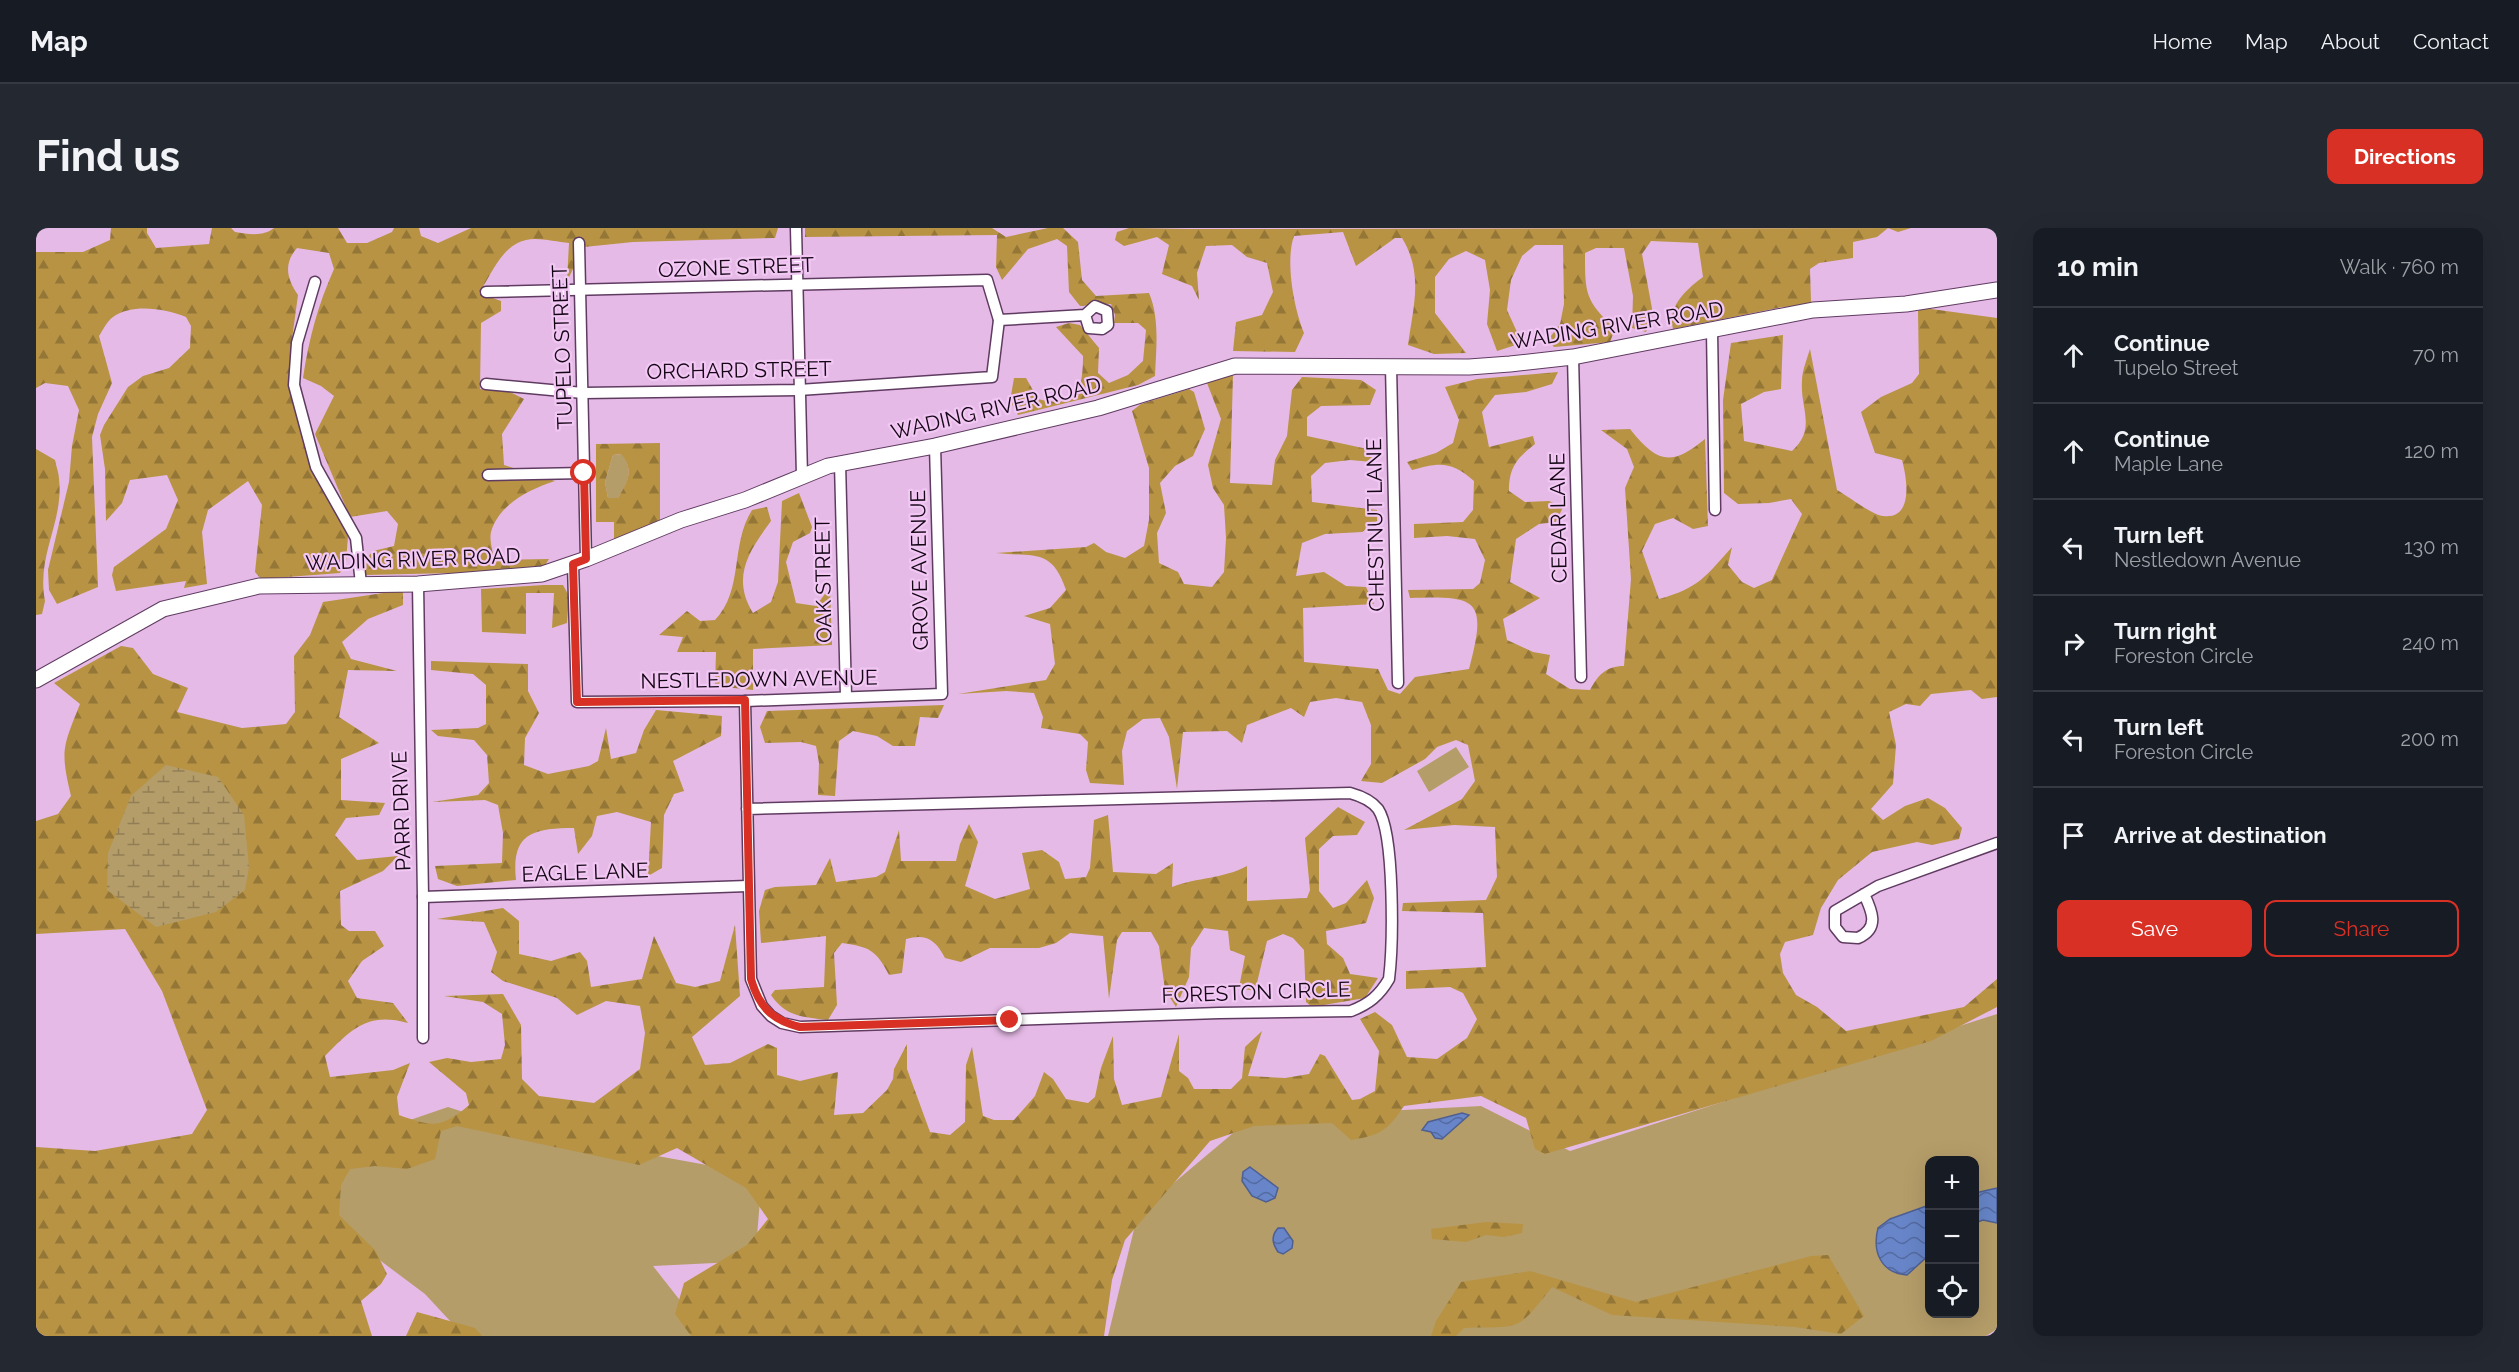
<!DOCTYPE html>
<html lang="en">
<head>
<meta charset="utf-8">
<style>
  body { margin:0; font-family:Raleway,sans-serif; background:#242831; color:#f1f3f6 }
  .controls { position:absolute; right:18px; bottom:18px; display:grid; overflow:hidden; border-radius:12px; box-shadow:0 6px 24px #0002 }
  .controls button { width:54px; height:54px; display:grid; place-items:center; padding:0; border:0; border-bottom:2px solid #363941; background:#171b24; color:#f1f3f6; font:30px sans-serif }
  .stop { position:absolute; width:18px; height:18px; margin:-14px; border:4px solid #d93025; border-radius:50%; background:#fff }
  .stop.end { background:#d93025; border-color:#fff; box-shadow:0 2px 6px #0008 }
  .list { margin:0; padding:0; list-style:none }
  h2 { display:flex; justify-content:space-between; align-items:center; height:78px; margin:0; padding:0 24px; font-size:26px }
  h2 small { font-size:20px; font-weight:400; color:#9ea1a6 }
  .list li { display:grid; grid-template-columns:39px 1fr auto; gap:18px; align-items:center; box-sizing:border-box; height:96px; padding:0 24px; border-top:2px solid #363941 }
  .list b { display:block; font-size:22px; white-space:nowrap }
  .list p { margin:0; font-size:20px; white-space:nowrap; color:#9ea1a6 }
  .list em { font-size:20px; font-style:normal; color:#9ea1a6 }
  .actions { display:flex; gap:12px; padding:18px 24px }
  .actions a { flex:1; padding:14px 0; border:2px solid #d93025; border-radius:12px; text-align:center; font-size:21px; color:#d93025 }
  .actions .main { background:#d93025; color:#fff }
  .icon { flex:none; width:33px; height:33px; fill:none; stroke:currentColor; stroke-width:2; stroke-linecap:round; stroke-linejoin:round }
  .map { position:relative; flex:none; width:1961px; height:1108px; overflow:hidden; border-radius:12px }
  header { display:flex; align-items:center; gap:36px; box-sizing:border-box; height:84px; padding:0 30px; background:#171b24; border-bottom:2px solid #363941 }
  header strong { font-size:28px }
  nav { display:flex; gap:33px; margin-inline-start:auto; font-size:21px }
  .intro { display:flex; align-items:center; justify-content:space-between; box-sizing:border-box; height:144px; padding:0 36px }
  h1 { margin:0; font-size:42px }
  .button { padding:15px 27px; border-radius:12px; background:#d93025; color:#fff; font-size:21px; font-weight:700 }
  main { display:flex; gap:36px; padding:0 36px }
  aside { flex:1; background:#171b24; border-radius:12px; box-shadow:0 6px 24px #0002 }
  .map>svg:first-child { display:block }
  .green { fill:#b59d69; fill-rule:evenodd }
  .forest { fill:url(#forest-firs); fill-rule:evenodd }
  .wetland { fill:url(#wetland-marsh) }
  .water { fill:url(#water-waves); stroke:#4e5f92; stroke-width:1.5 }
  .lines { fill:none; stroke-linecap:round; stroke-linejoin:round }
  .minor-casing { stroke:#5f3b61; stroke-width:13 }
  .secondary-casing { stroke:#5f3b61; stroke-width:17 }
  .minor { stroke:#fff; stroke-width:10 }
  .secondary { stroke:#fff; stroke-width:15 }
  .route { stroke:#d93025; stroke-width:8 }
  .labels { text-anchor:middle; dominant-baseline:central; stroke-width:4.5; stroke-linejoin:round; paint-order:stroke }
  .street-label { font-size:21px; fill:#140615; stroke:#f2c7f4 }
</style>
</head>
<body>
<header>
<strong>Map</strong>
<nav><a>Home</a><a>Map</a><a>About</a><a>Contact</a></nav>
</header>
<div class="intro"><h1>Find us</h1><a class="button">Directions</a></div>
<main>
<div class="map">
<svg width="1961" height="1108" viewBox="0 0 1961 1108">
  <defs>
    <pattern id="forest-firs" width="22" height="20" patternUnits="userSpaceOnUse" patternTransform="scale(1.5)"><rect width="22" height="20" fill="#b79343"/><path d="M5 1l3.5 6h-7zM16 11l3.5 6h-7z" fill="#947637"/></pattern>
    <pattern id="wetland-marsh" width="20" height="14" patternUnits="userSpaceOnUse" patternTransform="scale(1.5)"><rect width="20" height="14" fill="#b59d69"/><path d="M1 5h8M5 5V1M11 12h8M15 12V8" fill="none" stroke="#927e55"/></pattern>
    <pattern id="water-waves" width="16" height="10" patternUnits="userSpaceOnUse" patternTransform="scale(1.5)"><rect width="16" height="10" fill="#6785c8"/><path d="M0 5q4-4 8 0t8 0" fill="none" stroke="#546ba1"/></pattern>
  </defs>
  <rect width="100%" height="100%" fill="#e5bae6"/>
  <g class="green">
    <path d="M586,226C598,242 592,255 582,270H572L569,254L577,227Z"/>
    <polygon points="1420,519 1433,539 1393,564 1381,543"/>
    <path d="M1961,786V1101L1950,1108H1072L1102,985L1215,890L1445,878L1534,923ZM1894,932H1938V1086H1894Z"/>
    <polygon points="412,879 489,904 726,947 719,1033 617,1038 672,1108 428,1108 389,1066 290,992 299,938 339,904"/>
  </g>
  <g class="forest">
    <path d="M75,0H111V5L120,20L173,16L176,0H195L199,4C212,6 227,9 238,0H302L311,15H331L356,4L358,0H383L385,8L402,15L435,0H742L739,10L597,14L548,19L531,53L533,15C520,14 502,9 490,12C465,18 456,46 443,65L465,73V83L445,95L444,161L474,164L488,171L466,206L468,237L519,253C494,261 463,276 455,304C453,312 457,324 458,332L513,331L508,339L459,344L330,347V331L337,323L358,318L362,296L351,283L314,289L279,206L298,168L285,158L267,150C273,110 282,77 298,41L293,25L261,20C247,36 251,51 262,67L256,111L255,156L276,244L312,308L310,334L304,345L225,351L219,344L226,277L212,253L172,282L166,304L171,356L148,360L150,353L80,363L76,347L78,339L130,301L142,272L131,247L94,252L86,275L70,293L69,241L64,207L68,197L92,159L107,148L133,140L154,120L155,98L150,89C130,81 97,75 77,89C71,93 67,102 63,108L76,155L62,186L56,209L62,359L21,376L13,362L12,342L33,254L36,218L43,182L32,158L9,155L0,160V24H47L74,12Z"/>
    <path d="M769,0H956L970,9L1012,0H1027L1042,14L1046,52L1060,68L1113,65C1124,91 1120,121 1119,148L1102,157L982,187L974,173L978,150H990L1002,171C1041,181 1047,162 1047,128L1020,99L1033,95L1044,97L1063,120L1062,145L1073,155L1092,147L1107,133L1110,102L1102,95H1078L1079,87L1075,76L1044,78L1033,64L1031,18L1021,11L992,21L966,52L960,39L961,7L769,9Z"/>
    <path d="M1093,0L1152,1L1875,0L1862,4L1852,0L1841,9L1817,14V30L1783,35L1774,41L1775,74L1772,78L1746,79L1637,101C1631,78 1651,61 1667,49L1662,15L1615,13L1606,26L1617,86L1610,104L1596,100L1597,68L1588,20H1560L1549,25C1549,66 1549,72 1579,101L1574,114L1518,119L1512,112L1524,96L1528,76L1527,17H1499L1486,28L1475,52L1471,82L1486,115L1461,123L1451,96L1454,62L1449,32L1430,23L1413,31L1399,49V85L1430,125L1398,126L1372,117C1377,79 1388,46 1366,10H1359L1320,38L1307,4L1258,8C1249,33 1258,81 1268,105L1259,124L1197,123L1200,94L1226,87L1237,64L1231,35L1211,29L1196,17L1170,18L1161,45L1163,72L1156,58L1126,46L1133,17L1121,9L1088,18L1079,12L1081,4Z"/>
    <path d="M1888,80L1961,90V469L1946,471L1935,462L1895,466L1884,478L1870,476L1853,484L1860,517L1857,556L1835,581L1847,592L1869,578L1892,570L1909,580L1926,600L1923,611L1896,617L1881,614L1836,624L1802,652L1785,680L1777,707L1749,714L1744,726L1747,745L1760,767L1781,779L1810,803L1928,779L1961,751V779L1895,813L1509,926L1499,921L1490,890L1445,868L1368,878C1351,903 1345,907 1315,912L1296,895L1218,898L1174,913L1089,1012L1076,1052L1068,1108H655L639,1086L648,1055L711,1017L732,991L710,960L641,920L603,937L421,898L405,903L399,931L371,941L339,938L314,941L305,957L303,987L339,1022L351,1046L345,1056L325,1073L336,1108H0V919L59,923L156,906L171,882L126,763L89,701L0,706V593L22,586L35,568C24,522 27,519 44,476L18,455L85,418L97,420L117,446L152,460L141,484L206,500L250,496L259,484L258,428L274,407L287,374L367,362V377L332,391L306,414L315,431L361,443L312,442L303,489L343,515L305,531V572L349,575L343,587L310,590L299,607L321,632L362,628L347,643L304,663L305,697L313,703H339L348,718L326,733L312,753L321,770L357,775L372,795C331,784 316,801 289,828L294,849L357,842L374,835L361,869L363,887C396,899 405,901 433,877L430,865L393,834L411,830L435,834L465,831L469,817L466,786L447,774L408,768L467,766L485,797L486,851L503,868L558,875L604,841L609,805L604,778L570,773L541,787L521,770L467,753L455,744L461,724L448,694L401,691L467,680L483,693V726L515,733L544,724L551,733L555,759L606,751L618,708L640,755L659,759L684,753L699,697L704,768L656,809L669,837L694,835L732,816L741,820V847L764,853L802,844L798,887L827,885L851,862L857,851L858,841L871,816V841L894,904L914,907L929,894L930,837L936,819L947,888L958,892H978L999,868L1008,844L1017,851L1030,871L1052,875L1059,869L1065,840L1077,808L1078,851L1086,877L1125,869L1143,806V843L1152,850L1158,861H1195L1206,850L1209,819L1226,803L1212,848L1249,850L1273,846L1284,826L1289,828L1316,872L1324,871L1339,863L1343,823L1324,791L1339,784L1356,797L1371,829L1401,831L1431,810L1441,791L1427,765L1414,759L1370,761V743L1450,739L1447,685L1366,683L1367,675L1450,672L1461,649L1459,599L1418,597L1368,602L1426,571L1439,553L1432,517L1420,512L1401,519L1389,531L1346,555L1325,553L1335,536V497L1326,474L1300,470L1274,474L1268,489L1255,480L1211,497L1206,515L1191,503L1147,504L1141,561L1133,509L1124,490L1107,491L1091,503L1086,523L1088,557L1054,555L1050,542L1052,514L1044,506L1005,500L1007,489L998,465L970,463L922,466L1010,452L1019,436L1014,396L988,388L1014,380L1030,362C1016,320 998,329 960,325L1050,319L1058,315L1070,324L1089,330L1108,318L1113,292V240L1096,183L1105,176L1153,161L1158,164L1169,201L1157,228L1139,238L1124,255L1130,285L1121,305L1123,335L1142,344L1148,356L1176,359L1188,344L1190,310L1188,277L1177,260L1172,237L1185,191L1171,155L1197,147L1194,255L1236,257L1239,232L1251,208L1256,162L1266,149L1325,152L1340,162L1334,177L1285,178L1271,189V208L1336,222L1337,234L1314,232L1289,235L1275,248L1276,274L1341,282V293L1326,304L1289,306L1266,315L1260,348L1288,344L1310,358L1330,359L1338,376L1267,380L1268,434L1342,441L1352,462L1364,466L1379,449L1433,441C1452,370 1441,368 1374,370L1372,362L1437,361L1444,355L1449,332L1439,311L1411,308L1378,310V296L1427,294L1437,282L1438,253C1416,233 1403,234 1376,242L1371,234L1400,225L1417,215L1423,192L1409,159L1441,151L1522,144L1516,156L1490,164L1459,167L1446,184L1453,219L1497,208L1499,216C1481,230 1473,239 1473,263L1489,274L1513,273L1527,279L1520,294L1503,296L1480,311L1474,354L1504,370L1467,391L1471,412L1497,424L1514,427L1510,446L1534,461L1554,462C1562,447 1570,438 1588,438L1595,351L1589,260L1598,239L1591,221L1565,202L1594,201C1621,235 1635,239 1669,211L1672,298L1657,301L1637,290L1619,296L1606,323L1623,371C1663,360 1669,349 1696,319L1692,337L1706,354L1718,360L1736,352L1766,286L1755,271L1733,275L1702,276L1688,265L1687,172L1695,115L1747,107L1745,161L1728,164L1705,176L1708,213L1756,223C1781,200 1764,181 1766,153C1766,143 1771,131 1774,121L1801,262C1812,268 1836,287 1847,288C1878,292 1871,250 1866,232L1839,225L1825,184L1845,169L1876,155L1883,146L1882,83Z"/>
    <path d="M624,215V292L578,313V294H560V216ZM585,226C599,242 591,255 582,270H572L569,254L577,227Z"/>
    <path d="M0,221L19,232C20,238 23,245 23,251C28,294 0,327 9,373L6,386L0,387Z"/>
    <path d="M763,265L776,299L774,305L757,314L750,334L760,375L780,378L794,359L796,417L717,421V462L679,458L680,424H641L647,409L623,407L651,383L664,393L679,392C708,362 694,317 716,282L731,279L735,293C713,323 695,349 717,385L735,374L742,354L746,273Z"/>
    <polygon points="508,357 527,357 533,368 531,395 516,400 518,365 490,365 490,406 446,404 445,361"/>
    <path d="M395,433L492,436V463L503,485L489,510L488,537L512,546L553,538L562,533L570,500L575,531L600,525L608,502L620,482L686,488L685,508L637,533L648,563L638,566L628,587L626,640L612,648L615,594L581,584L561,588L556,608L542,626L538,600C496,600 475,606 480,652L421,658L402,651L399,638L466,635L467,605L462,577L449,572L396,574L442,567L453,555L451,527L438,512L402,508L395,502L442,500L450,496V457L437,446L395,442Z"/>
    <polygon points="908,477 902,490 884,489 879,518 857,518 841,508 817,503 803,513 799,568 782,567 783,535 780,518 765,514 729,515 724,499 731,483"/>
    <path d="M1302,579L1329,594L1321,607L1297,608L1283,621V663L1297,680L1310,675L1331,652L1338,670L1330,695L1290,703L1291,716L1307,730L1314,746L1342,750L1329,770L1276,779L1270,774L1268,722L1257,710L1247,706L1231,713L1219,763L1203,760L1209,728L1194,722L1192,703L1168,700L1155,720L1153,749L1140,779L1129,762L1123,718L1115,704H1086L1081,712L1073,771L1067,708L1034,705L1020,715L1003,720H954L925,734L909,730C900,712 890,705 870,711L866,745L853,747C840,722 834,719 806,715L798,725L801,777L792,792C767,789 750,789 735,767L739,762L788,759L790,708L725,715L723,683L729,662L739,659L780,657L794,630L800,654L840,649L849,644L863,602L865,633H920L924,616L933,596L942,614L929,658L959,671L994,661L986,625L1006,622L1023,634L1029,651L1050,649L1054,640L1058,592L1072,587L1077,644L1120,646L1137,635L1136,659C1162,649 1187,651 1211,638V673L1271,670L1274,662L1269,610Z"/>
    <polygon points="1450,994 1487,996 1486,1005 1468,1009 1450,1007 1430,1014 1396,1011 1395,1001"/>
    <path d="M1792,1027L1828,1088L1805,1106L1759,1099L1576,1087L1516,1059C1479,1106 1485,1098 1428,1100L1420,1108H1395L1400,1093L1425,1054L1494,1043L1600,1074L1775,1028Z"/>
    <polygon points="381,1084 439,1100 446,1108 370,1108"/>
  </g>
  <polygon class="wetland" points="130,537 182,549 208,587 213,639 209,662 180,684 120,699 71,662 72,625 95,568"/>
  <g class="water">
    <polygon points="1426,885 1433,887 1406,911 1399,910 1395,904 1386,902 1392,894"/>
    <polygon points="1214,939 1242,960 1239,970 1230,974 1216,968 1206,953 1207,944"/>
    <polygon points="1961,960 1961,995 1947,992 1939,995 1939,965"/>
    <path d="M1893,977V1027L1871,1047C1845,1045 1836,1024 1842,1000L1854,991Z"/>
    <path d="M1242,1000H1248L1257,1013L1256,1020L1247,1026L1242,1024C1237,1016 1234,1009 1242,1000Z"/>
  </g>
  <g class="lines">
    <g class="minor-casing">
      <g id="minor">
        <polyline points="760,0 766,248"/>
        <polyline points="543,15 550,331"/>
        <polyline points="279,54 261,115 258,157 280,239 320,310 325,356"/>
        <polyline points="450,64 951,52 963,92 956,149 763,162 547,165 450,156"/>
        <polyline points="963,92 1049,87 1059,78 1071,83 1072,97 1066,101 1053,100 1049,87"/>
        <polyline points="1676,103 1679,282"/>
        <polyline points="1537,129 1545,449"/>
        <polyline points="1355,138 1362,455"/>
        <polyline points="804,235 810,468"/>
        <polyline points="452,247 548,245"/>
        <polyline points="537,336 541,474 709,473 906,466 899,218"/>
        <polyline points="382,356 387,669 387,810"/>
        <path d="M709,473L715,751L726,778L735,788L746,795L764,799L1183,785L1315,783C1333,776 1343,768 1353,751C1357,718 1359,606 1342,581C1335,572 1325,568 1314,565L711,581"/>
        <path d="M1828,666C1836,683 1844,700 1822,710L1807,709L1799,699V683L1842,658L1961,615"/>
        <polyline points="387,669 712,658"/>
      </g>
    </g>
    <g class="secondary-casing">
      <polyline id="secondary" points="0,452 127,381 223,358 382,356 506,346 550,331 645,292 709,272 792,238 899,218 1062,180 1199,138 1433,139 1474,136 1537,129 1777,82 1870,76 1961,62"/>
    </g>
    <use href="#minor" class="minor"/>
    <use href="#secondary" class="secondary"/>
  </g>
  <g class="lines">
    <path class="route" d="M548,245L550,331L537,336L541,474L709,472L715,751C723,779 736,792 764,799L974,792"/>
  </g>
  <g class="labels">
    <g class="street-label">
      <text transform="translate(700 39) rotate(-2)">OZONE STREET</text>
      <text transform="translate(1581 97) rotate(-9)">WADING RIVER ROAD</text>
      <text transform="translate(526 119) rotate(-92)">TUPELO STREET</text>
      <text transform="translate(703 142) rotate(-1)">ORCHARD STREET</text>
      <text transform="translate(960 180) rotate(-13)">WADING RIVER ROAD</text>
      <text transform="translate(1522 290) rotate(-91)">CEDAR LANE</text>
      <text transform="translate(1339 297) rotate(-91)">CHESTNUT LANE</text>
      <text transform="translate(377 331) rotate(-2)">WADING RIVER ROAD</text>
      <text transform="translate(883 342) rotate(-91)">GROVE AVENUE</text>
      <text transform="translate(787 352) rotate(-91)">OAK STREET</text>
      <text transform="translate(723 451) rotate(-1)">NESTLEDOWN AVENUE</text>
      <text transform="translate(365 583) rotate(-92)">PARR DRIVE</text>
      <text transform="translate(549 644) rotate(-2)">EAGLE LANE</text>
      <text transform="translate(1220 764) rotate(-2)">FORESTON CIRCLE</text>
    </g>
  </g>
</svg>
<div class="controls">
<button>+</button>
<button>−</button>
<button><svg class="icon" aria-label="locate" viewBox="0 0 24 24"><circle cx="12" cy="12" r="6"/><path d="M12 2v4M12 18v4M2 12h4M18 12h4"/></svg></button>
</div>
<div class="stop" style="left:548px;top:245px"></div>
<div class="stop end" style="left:974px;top:792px"></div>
</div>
<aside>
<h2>10 min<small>Walk · 760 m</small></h2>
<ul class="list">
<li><svg class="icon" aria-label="ahead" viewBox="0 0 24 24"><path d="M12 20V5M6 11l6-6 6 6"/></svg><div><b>Continue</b><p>Tupelo Street</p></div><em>70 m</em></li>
<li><svg class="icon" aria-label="ahead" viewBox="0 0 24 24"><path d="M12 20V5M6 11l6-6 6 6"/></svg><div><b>Continue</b><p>Maple Lane</p></div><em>120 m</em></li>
<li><svg class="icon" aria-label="left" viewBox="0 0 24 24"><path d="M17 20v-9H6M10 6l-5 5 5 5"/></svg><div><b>Turn left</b><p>Nestledown Avenue</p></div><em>130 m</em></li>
<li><svg class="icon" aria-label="right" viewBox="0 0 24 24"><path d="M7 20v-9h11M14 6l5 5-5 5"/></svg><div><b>Turn right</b><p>Foreston Circle</p></div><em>240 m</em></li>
<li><svg class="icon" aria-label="left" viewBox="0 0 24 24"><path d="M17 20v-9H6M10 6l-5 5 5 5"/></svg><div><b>Turn left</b><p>Foreston Circle</p></div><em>200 m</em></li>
<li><svg class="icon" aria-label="arrive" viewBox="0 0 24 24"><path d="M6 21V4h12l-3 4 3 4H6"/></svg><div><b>Arrive at destination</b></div></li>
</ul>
<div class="actions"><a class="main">Save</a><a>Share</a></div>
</aside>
</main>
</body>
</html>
